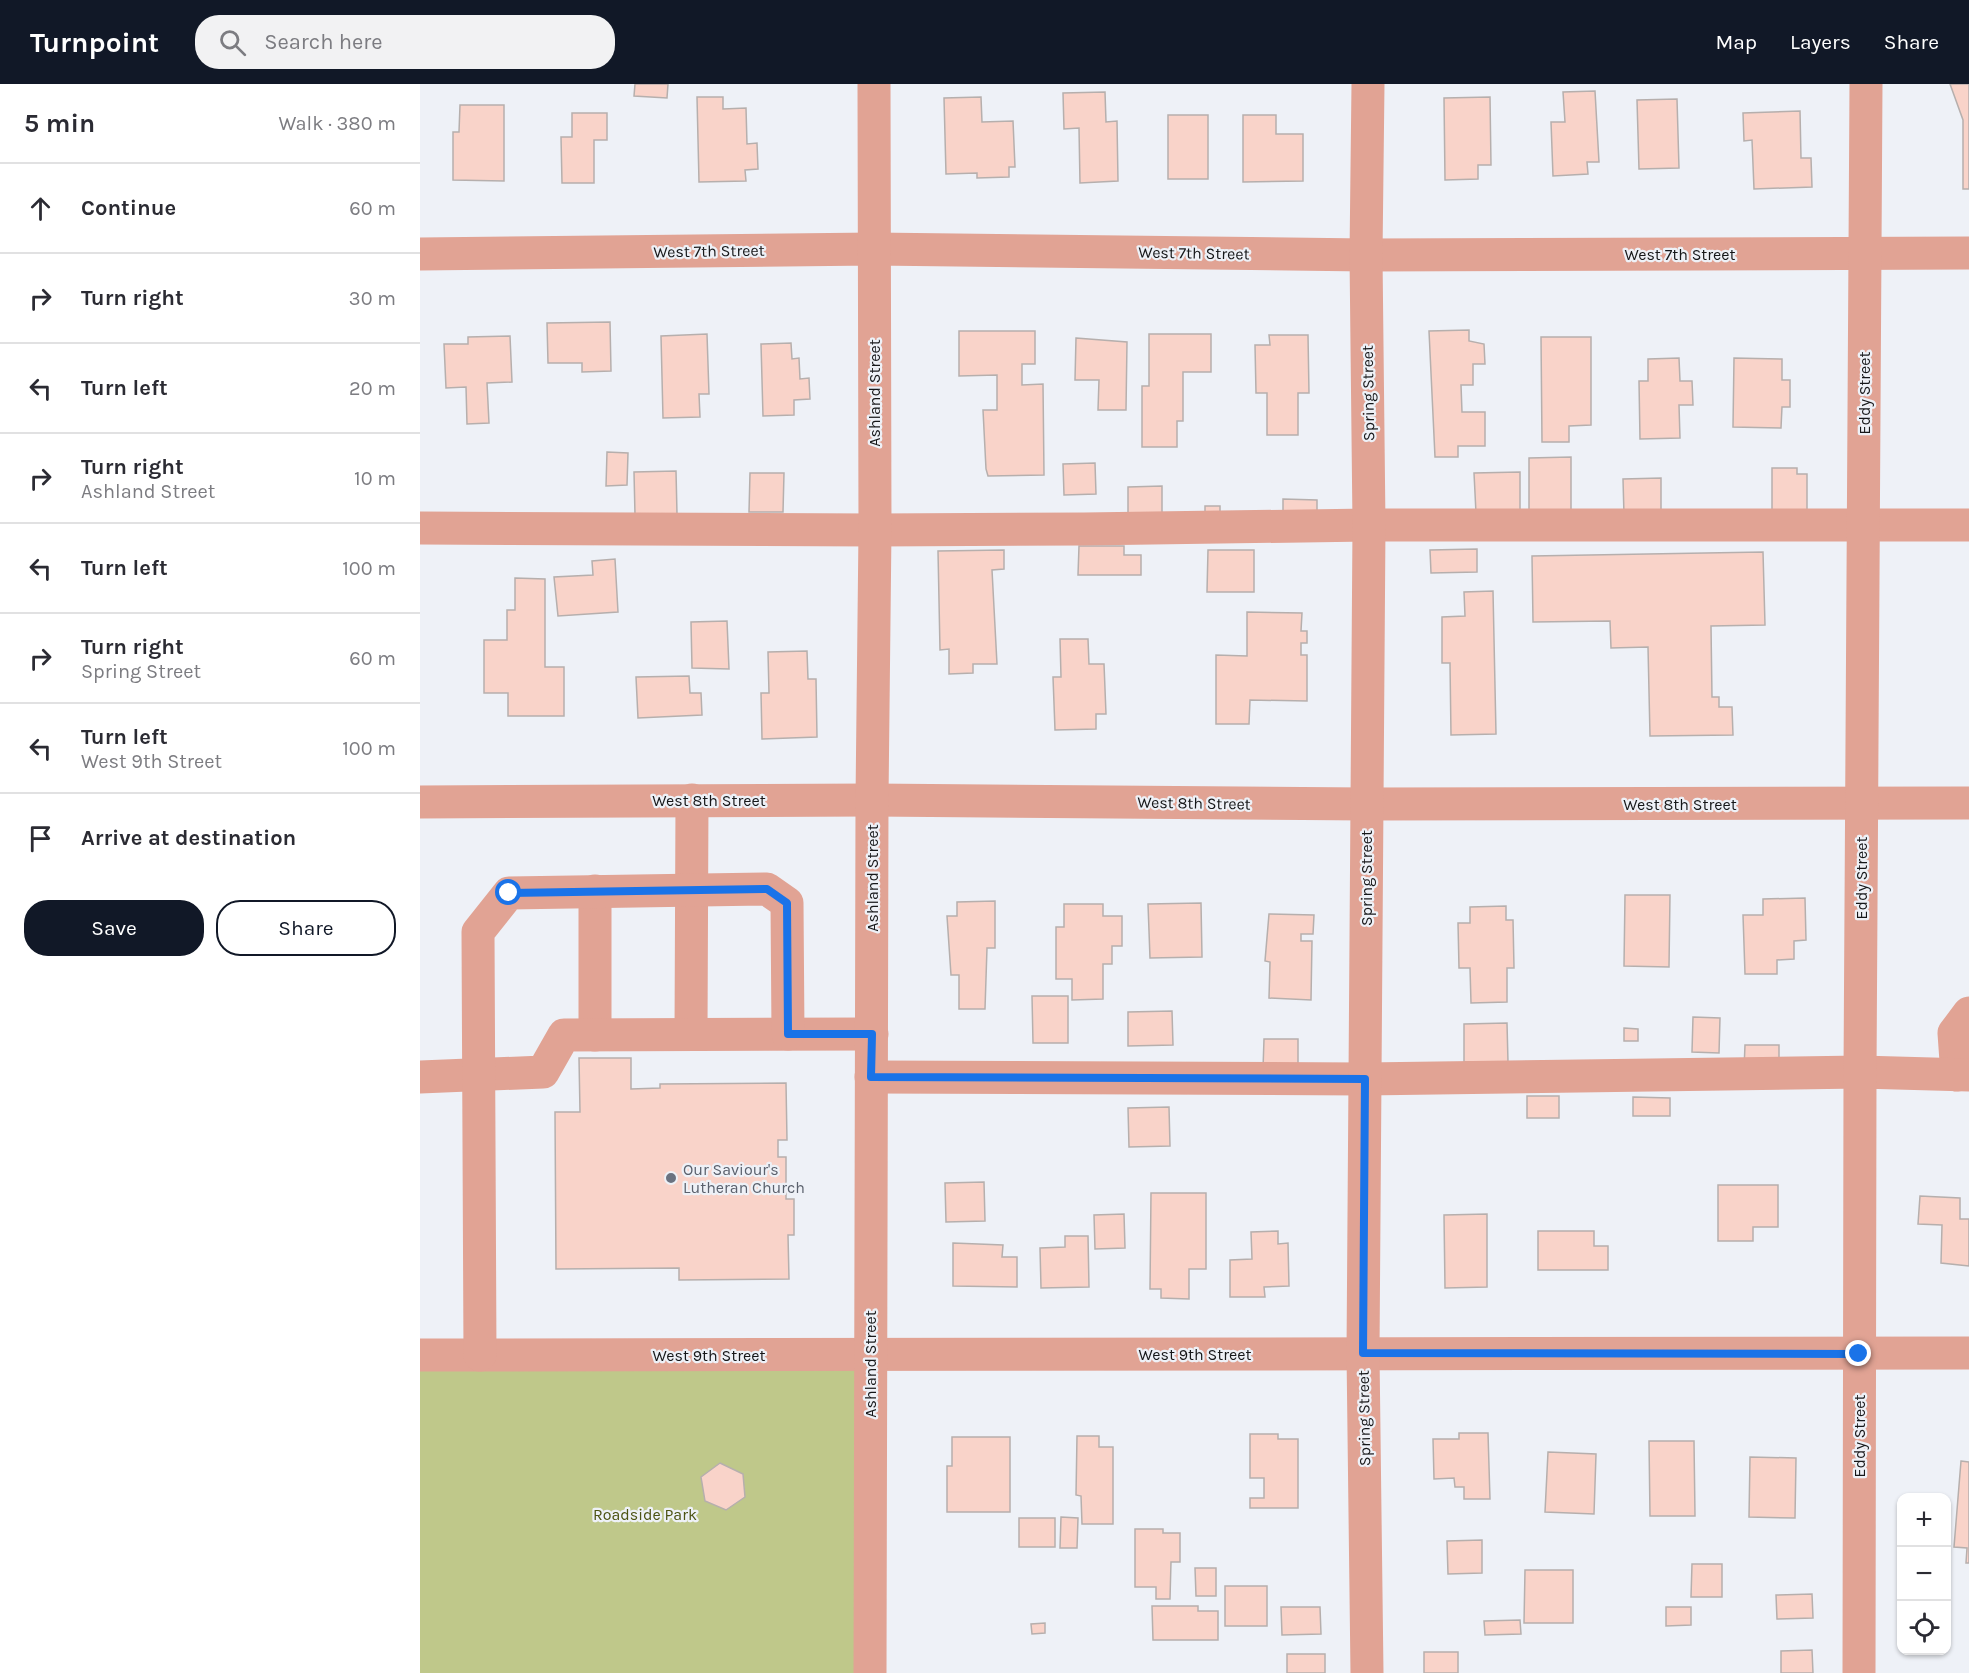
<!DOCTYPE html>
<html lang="en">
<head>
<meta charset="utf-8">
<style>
  body { margin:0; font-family:Karla,sans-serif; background:#f2f2f3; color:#2b2b33 }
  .controls { position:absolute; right:18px; bottom:18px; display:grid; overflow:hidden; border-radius:12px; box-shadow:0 2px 4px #0004 }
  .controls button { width:54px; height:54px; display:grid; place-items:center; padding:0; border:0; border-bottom:2px solid #e1e1e2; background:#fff; color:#2b2b33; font:30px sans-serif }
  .stop { position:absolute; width:18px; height:18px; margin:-14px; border:4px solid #1a73e8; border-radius:50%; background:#fff }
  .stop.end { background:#1a73e8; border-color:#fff; box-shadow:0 2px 6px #0008 }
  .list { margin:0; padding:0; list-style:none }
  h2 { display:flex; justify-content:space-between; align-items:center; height:78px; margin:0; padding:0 24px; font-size:26px }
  h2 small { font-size:20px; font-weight:400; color:#7c7c81 }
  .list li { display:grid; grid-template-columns:39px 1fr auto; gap:18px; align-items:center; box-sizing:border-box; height:90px; padding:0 24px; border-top:2px solid #e1e1e2 }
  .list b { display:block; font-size:22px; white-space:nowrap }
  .list p { margin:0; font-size:20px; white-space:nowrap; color:#7c7c81 }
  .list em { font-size:20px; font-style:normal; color:#7c7c81 }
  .actions { display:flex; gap:12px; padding:18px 24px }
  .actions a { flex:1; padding:14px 0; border:2px solid #111827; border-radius:24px; text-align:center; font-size:21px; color:#111827 }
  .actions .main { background:#111827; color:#fff }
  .icon { flex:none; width:33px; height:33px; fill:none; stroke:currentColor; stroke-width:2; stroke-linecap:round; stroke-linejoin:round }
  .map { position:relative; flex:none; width:1549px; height:1589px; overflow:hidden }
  header { display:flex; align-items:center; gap:36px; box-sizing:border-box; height:84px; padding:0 30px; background:#111827; color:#fff }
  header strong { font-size:28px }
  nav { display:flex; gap:33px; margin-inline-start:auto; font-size:21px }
  .search { width:420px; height:54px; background:#f2f2f3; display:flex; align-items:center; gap:15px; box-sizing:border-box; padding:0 21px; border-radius:24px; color:#7c7c81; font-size:22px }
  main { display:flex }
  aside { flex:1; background:#fff }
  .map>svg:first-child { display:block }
  .green { fill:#bfc88a }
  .building { fill:#f9d3c9; stroke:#b6afad; stroke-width:1.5 }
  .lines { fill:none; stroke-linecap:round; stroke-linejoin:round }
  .minor { stroke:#e1a394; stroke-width:33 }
  .route { stroke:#1a73e8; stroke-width:8 }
  .worship-dot { fill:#6b7280; stroke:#eef1f7; stroke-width:2 }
  .labels { text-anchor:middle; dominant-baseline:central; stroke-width:4.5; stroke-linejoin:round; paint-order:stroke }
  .street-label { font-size:16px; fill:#161719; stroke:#eef1f7 }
  .worship-label { font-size:16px; fill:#5b616d; stroke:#eef1f7; text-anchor:start }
  .park-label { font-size:16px; fill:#4c5312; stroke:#eef1f7 }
</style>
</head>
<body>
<header>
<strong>Turnpoint</strong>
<div class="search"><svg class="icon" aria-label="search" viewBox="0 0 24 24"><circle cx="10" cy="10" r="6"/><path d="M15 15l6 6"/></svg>Search here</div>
<nav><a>Map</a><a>Layers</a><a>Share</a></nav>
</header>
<main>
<aside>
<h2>5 min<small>Walk · 380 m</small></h2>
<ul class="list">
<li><svg class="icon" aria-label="ahead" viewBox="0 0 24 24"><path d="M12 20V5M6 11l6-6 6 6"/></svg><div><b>Continue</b></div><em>60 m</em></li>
<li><svg class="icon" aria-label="right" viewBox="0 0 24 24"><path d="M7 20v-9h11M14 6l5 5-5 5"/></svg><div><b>Turn right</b></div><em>30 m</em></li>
<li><svg class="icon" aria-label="left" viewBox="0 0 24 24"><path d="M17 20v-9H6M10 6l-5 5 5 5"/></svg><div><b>Turn left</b></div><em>20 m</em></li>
<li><svg class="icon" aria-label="right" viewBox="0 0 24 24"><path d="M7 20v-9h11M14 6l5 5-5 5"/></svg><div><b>Turn right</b><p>Ashland Street</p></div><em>10 m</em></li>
<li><svg class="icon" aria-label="left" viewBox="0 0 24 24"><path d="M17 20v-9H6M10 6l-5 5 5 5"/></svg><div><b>Turn left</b></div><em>100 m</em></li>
<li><svg class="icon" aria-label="right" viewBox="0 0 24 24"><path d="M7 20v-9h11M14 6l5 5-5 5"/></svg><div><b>Turn right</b><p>Spring Street</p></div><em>60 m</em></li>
<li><svg class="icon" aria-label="left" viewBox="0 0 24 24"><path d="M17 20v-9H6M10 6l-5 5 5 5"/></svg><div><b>Turn left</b><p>West 9th Street</p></div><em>100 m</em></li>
<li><svg class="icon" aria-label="arrive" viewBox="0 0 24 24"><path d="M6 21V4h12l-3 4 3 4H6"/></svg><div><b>Arrive at destination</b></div></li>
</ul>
<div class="actions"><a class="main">Save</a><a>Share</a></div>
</aside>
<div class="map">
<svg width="1549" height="1589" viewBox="0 0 1549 1589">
  <rect width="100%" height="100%" fill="#eef1f7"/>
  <rect class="green" x="0" y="1271" width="450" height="318"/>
  <g class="building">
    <polygon points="215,0 248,0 247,14 214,12"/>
    <polygon points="1530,0 1549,0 1549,105 1543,105 1543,36"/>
    <polygon points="1175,7 1179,78 1167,78 1168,90 1133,92 1131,38 1145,38 1143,8"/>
    <polygon points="685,8 686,38 697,37 698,97 660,99 659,44 644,45 643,9"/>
    <polygon points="277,13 303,13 303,25 326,24 327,60 337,59 338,85 325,86 326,97 279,98"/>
    <polygon points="561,13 562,38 593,37 595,83 589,83 589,93 557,94 557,89 526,90 524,14"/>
    <polygon points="1070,13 1071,81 1058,81 1058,95 1025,96 1024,14"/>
    <polygon points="1257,15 1259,84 1219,85 1217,16"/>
    <polygon points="40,21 84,21 84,97 33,96 33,48 39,48"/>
    <polygon points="1380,27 1381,74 1391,74 1392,103 1334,105 1332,56 1324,57 1323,29"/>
    <polygon points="152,29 187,29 187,56 174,56 174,99 142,99 141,53 152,53"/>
    <rect x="748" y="31" width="40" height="64"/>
    <polygon points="823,31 856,31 856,50 883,50 883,97 823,98"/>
    <polygon points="190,238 191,287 162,288 162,279 128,279 127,239"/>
    <polygon points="1049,246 1049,257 1064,260 1065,280 1053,280 1053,301 1041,301 1042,328 1065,328 1065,362 1038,362 1038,373 1015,373 1009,247"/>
    <polygon points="539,247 615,247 615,280 602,280 602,301 623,300 624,391 568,392 566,385 563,326 577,326 577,291 539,292"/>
    <polygon points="287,250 289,310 279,310 280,333 243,334 241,252"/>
    <polygon points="729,250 791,250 791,288 763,288 763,337 757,337 757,363 722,363 722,302 729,302"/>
    <polygon points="849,251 888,251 889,309 878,309 878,351 847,351 847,309 836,309 835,261 850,261"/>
    <polygon points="90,252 92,298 67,299 69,339 47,340 46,303 26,304 24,260 48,260 48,253"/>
    <polygon points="1121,253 1171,253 1171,341 1149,342 1149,358 1122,358"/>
    <polygon points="656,254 707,258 706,326 678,326 679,296 655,296"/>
    <polygon points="371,259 372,275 379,274 380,295 389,294 390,315 374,316 374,331 343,332 341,260"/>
    <polygon points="1259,274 1260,297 1272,297 1273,321 1259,321 1260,354 1220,355 1219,297 1228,297 1228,275"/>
    <polygon points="1314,274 1362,275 1362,296 1370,296 1370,323 1362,323 1361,344 1313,343"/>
    <polygon points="187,368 208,369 207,401 186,402"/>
    <polygon points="1151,373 1151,426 1109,426 1109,374"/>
    <polygon points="675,379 676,410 644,411 643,380"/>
    <polygon points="1352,384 1377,384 1377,390 1387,390 1387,430 1352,426"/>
    <polygon points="256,387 257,430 215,431 214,388"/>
    <polygon points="1100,388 1100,428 1056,429 1054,389"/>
    <polygon points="330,389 364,389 363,428 329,428"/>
    <polygon points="1241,394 1241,430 1204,431 1203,395"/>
    <polygon points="742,402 742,435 708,435 708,403"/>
    <polygon points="863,415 897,416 897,436 863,435"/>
    <rect x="785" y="422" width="15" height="13"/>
    <polygon points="659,462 704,462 704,471 721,471 721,491 658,491"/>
    <polygon points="1057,465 1057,488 1011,489 1010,466"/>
    <polygon points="584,466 584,485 572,486 577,580 553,580 553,589 529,590 529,565 520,566 518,467"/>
    <polygon points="788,466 834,466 834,508 787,508"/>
    <polygon points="1343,468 1345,541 1291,542 1292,613 1299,613 1299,623 1312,623 1313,651 1230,652 1228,563 1191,564 1190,537 1113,538 1112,472"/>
    <polygon points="195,475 198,528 138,532 134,493 173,491 172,477"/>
    <polygon points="95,494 125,495 125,583 144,583 144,632 88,632 88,609 64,609 64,556 87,556 87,526 95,526"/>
    <polygon points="1073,507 1076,650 1031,651 1030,579 1022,579 1022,533 1045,532 1044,508"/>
    <polygon points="827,528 882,529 881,547 887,547 887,559 881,559 881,571 887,571 887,617 830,616 829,640 796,640 796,571 827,572"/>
    <polygon points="307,537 309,585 272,584 271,538"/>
    <polygon points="640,555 668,555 669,580 684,580 686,630 676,630 676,645 635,646 633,593 641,593"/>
    <polygon points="387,567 388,595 396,595 397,653 342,655 341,609 349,609 348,568"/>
    <polygon points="269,592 270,609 281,609 282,631 218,634 216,593"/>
    <polygon points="1205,811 1250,811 1249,883 1204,882"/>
    <polygon points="1385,814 1386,856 1374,857 1374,875 1357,876 1357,890 1325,890 1323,831 1343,831 1343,815"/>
    <polygon points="575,817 575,864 567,864 565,925 539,925 539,891 531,891 527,832 537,832 537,818"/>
    <polygon points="781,819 782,873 730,874 728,820"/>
    <polygon points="644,820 683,820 683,832 702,832 702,862 692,862 692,880 683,880 683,915 652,916 652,895 636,895 636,843 644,843"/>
    <polygon points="1086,822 1086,836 1093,836 1094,884 1087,884 1087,918 1051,919 1050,884 1039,884 1038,839 1050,839 1050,823"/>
    <polygon points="849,830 894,831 893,850 881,850 881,857 892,857 891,916 849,914 850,878 845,877"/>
    <polygon points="612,912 648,912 648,959 613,959"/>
    <polygon points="752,927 753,961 708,962 708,928"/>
    <polygon points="1273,933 1300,934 1299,969 1272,968"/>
    <polygon points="1087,939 1088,978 1044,978 1044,940"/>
    <polygon points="1204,944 1218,945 1218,957 1204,957"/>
    <polygon points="844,955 878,955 878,985 843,985"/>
    <polygon points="1325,961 1359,961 1359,985 1324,985"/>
    <polygon points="159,974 211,974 211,1005 240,1004 240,1000 366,999 367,1056 358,1056 358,1073 366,1073 366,1115 374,1115 374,1151 368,1151 369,1195 259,1196 259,1184 136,1185 135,1028 160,1028"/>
    <rect x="1107" y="1012" width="32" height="22"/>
    <polygon points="1213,1013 1250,1014 1250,1032 1213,1032"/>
    <polygon points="749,1023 750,1062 709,1063 708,1024"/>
    <polygon points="564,1098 565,1137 526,1138 525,1099"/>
    <polygon points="1298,1101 1358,1101 1358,1143 1333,1143 1333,1157 1298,1157"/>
    <polygon points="731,1109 786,1109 786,1185 769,1185 769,1215 741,1214 741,1205 730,1205"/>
    <polygon points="1500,1112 1540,1114 1540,1135 1549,1135 1549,1182 1521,1179 1522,1141 1498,1140"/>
    <polygon points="704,1130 705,1164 675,1165 674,1131"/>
    <polygon points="1067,1130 1067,1203 1025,1204 1024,1131"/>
    <polygon points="858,1147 858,1160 868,1159 869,1202 844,1203 845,1213 810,1213 810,1176 832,1175 831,1148"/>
    <polygon points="1118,1147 1174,1147 1174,1162 1188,1162 1188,1186 1118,1186"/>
    <polygon points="645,1152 668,1152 669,1203 621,1204 620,1164 645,1163"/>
    <polygon points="533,1159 583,1161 582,1173 597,1173 597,1203 533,1202"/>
    <polygon points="1039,1349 1068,1349 1070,1415 1044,1415 1044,1403 1035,1403 1034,1394 1014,1395 1013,1355 1039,1355"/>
    <polygon points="830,1350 858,1350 858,1355 878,1355 878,1424 830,1424 830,1414 844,1414 844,1394 830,1394"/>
    <polygon points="657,1352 679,1352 679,1363 693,1363 693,1440 662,1440 661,1412 656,1411"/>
    <polygon points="532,1353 590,1353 590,1428 527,1428 527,1382 532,1382"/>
    <polygon points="1229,1357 1274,1357 1275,1432 1230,1432"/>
    <polygon points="1128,1368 1176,1370 1174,1430 1125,1428"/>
    <polygon points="1330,1373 1376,1374 1375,1434 1329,1433"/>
    <polygon points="1541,1377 1549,1378 1549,1479 1546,1479 1547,1464 1534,1463"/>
    <polygon points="300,1379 323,1390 325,1413 306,1426 285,1417 281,1393"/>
    <polygon points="641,1433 658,1434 657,1464 640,1464"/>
    <rect x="599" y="1434" width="36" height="29"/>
    <polygon points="715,1445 743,1445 743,1449 760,1449 760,1478 751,1478 750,1515 736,1515 736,1503 715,1503"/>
    <polygon points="1062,1456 1062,1489 1028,1490 1027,1457"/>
    <polygon points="1272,1480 1302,1480 1302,1513 1271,1513"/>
    <polygon points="775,1484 796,1484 796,1512 776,1512"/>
    <polygon points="1105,1486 1153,1486 1153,1539 1104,1539"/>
    <rect x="805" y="1502" width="42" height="40"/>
    <polygon points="1392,1510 1393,1534 1357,1535 1356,1511"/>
    <polygon points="732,1522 778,1522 778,1527 798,1527 798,1556 733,1556"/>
    <polygon points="861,1523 900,1523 901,1550 862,1551"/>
    <polygon points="1246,1523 1271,1523 1271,1541 1246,1542"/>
    <polygon points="1100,1536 1101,1550 1065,1551 1064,1537"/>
    <polygon points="625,1539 625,1549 612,1550 611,1540"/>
    <polygon points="1392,1566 1393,1589 1361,1589 1361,1567"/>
    <rect x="1004" y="1568" width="34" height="21"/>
    <rect x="867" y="1570" width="38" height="19"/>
  </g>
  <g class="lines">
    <g class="minor">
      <polyline points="0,170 454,165 946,171 1549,169"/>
      <polyline points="0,444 455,446 664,445 949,441 1549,441"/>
      <polyline points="0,718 452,716 947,720 1549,719"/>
      <polyline points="175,807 175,951"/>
      <polyline points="271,950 272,716"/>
      <polyline points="1537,991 1534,949 1549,929"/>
      <polyline points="0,993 123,988 144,951 452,950"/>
      <polyline points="451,993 945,995 1440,988 1549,991"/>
      <polyline points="0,1271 1549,1269"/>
      <polyline points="60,1271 58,848 89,809 347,805 367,819 368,950"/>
      <polyline points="450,1589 452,716 455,446 454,0"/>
      <polyline points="947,1589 943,1269 949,441 946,171 948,0"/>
      <polyline points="1439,1589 1440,988 1446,0"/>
    </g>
  </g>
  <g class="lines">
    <polyline class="route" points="89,809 347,805 367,819 368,950 452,950 451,993 945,995 943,1269 1439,1270"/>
  </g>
  <circle class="worship-dot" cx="251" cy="1094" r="6"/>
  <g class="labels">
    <g class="street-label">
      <text transform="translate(289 167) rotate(-1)">West 7th Street</text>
      <text transform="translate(774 169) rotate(1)">West 7th Street</text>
      <text x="1260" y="170">West 7th Street</text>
      <text transform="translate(454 309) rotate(-90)">Ashland Street</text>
      <text transform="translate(948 309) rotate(-91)">Spring Street</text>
      <text transform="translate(1444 309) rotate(-90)">Eddy Street</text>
      <text x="289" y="716">West 8th Street</text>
      <text transform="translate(774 719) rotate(1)">West 8th Street</text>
      <text x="1260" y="720">West 8th Street</text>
      <text transform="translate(452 794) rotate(-90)">Ashland Street</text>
      <text transform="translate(946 794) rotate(-90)">Spring Street</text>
      <text transform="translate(1441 794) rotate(-90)">Eddy Street</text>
      <text x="775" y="1270">West 9th Street</text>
      <text x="289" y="1271">West 9th Street</text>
      <text transform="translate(450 1280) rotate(-90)">Ashland Street</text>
      <text transform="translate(944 1334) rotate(-91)">Spring Street</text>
      <text transform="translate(1439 1352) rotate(-90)">Eddy Street</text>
    </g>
    <g class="worship-label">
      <text x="263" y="1085">Our Saviour's<tspan x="263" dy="18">Lutheran Church</tspan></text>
    </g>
    <g class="park-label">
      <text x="225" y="1430">Roadside Park</text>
    </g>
  </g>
</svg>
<div class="controls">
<button>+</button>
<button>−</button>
<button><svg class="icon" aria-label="locate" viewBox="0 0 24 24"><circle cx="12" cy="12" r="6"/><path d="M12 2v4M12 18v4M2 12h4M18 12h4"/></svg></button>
</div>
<div class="stop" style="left:89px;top:809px"></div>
<div class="stop end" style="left:1439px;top:1270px"></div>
</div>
</main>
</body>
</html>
